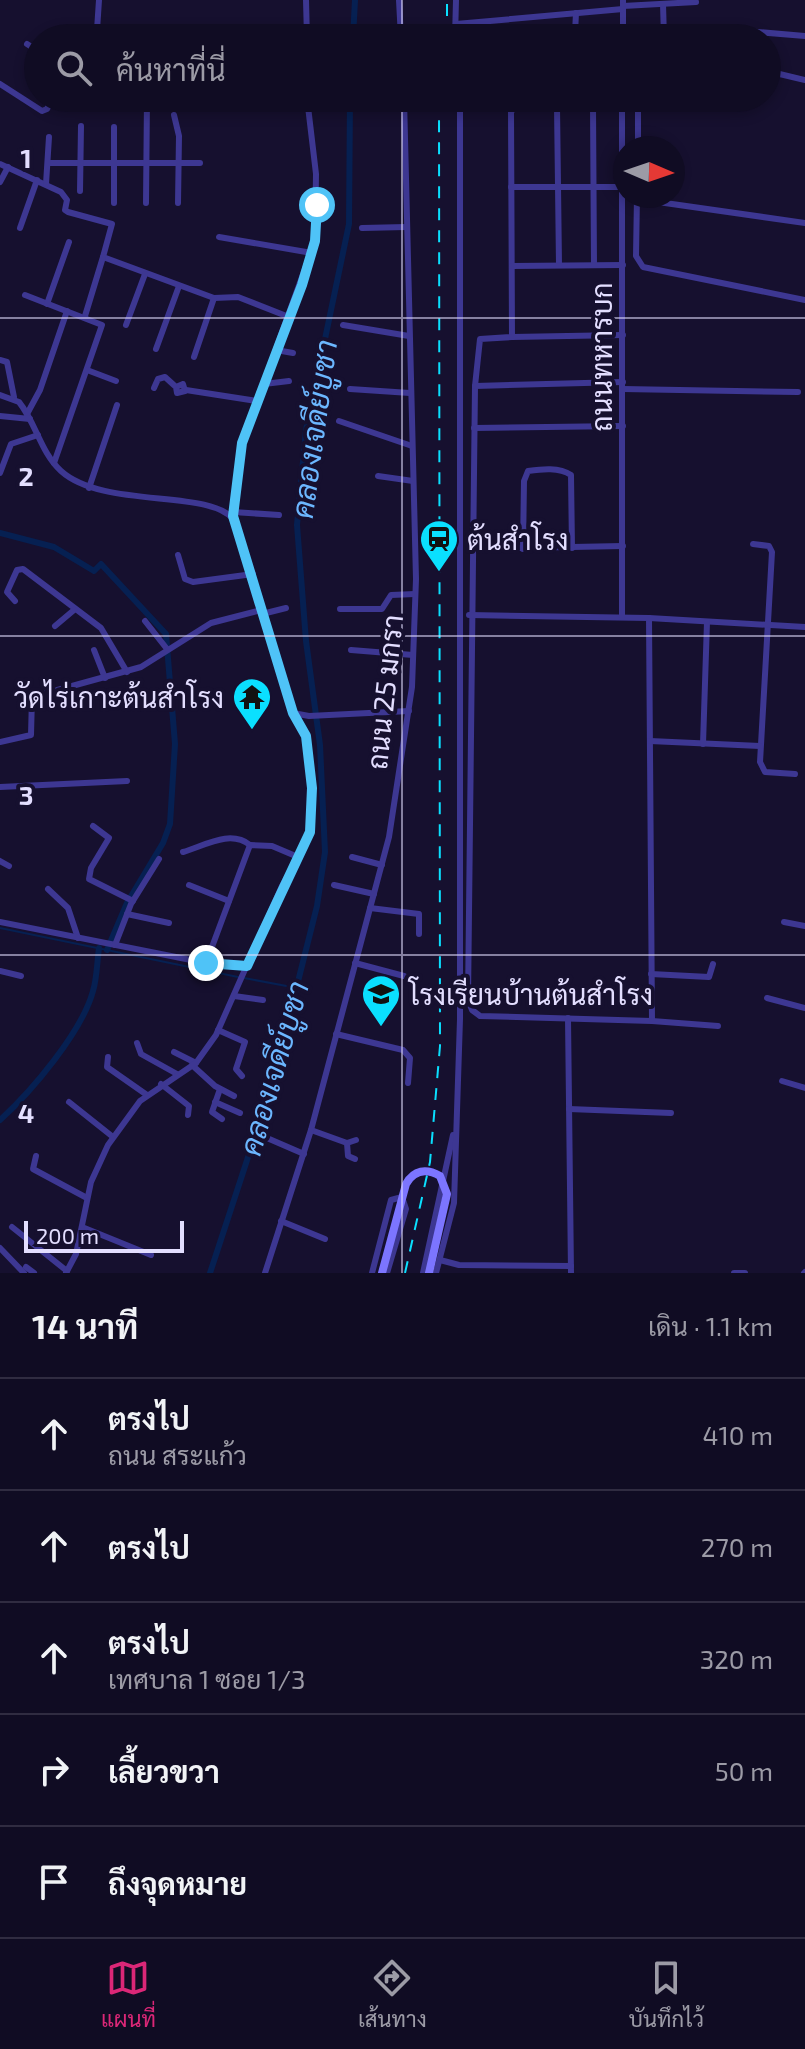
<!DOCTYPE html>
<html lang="th">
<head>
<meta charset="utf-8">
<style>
  body { margin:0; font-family:"Exo 2",Sarabun,sans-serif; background:#1e1a30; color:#f1f3f6 }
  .compass { position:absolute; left:613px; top:136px; width:72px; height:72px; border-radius:50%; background:#100c23; box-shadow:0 4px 12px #0003; rotate:92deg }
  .scale { position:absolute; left:24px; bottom:20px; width:160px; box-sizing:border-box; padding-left:8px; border:4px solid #e3deff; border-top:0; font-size:22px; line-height:28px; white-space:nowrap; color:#e3deff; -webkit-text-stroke:6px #16102f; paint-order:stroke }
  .stop { position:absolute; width:24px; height:24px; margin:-18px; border:6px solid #4fc3f7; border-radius:50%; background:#fff }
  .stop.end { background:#4fc3f7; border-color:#fff; box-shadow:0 2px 8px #0008 }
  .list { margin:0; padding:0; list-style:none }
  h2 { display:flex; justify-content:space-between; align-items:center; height:104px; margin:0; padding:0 32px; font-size:34px }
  h2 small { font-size:26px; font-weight:400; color:#9c9ba6 }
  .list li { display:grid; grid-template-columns:52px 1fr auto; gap:24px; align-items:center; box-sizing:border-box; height:112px; padding:0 32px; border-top:2px solid #302c41 }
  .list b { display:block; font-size:30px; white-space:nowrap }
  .list p { margin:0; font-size:26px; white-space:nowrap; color:#9c9ba6 }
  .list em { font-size:26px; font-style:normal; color:#9c9ba6 }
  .icon { flex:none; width:44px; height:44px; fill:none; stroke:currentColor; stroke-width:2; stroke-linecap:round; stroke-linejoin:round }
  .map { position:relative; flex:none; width:805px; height:1273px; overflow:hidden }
  .search { position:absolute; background:#100c23; box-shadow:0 4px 12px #0003; left:24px; right:24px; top:24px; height:88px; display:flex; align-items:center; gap:20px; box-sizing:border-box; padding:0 28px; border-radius:44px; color:#9c9ba6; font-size:30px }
  .sheet { height:664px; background:#100c23 }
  nav { display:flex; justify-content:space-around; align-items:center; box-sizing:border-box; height:112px; border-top:2px solid #302c41; background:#100c23; font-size:22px; color:#9c9ba6 }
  nav a { display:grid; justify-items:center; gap:4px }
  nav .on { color:#db2777 }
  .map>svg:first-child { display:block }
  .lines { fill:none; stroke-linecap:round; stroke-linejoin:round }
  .stream { stroke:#062052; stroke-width:2 }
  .canal { stroke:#062052; stroke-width:6 }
  .street { stroke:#3d3792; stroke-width:6 }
  .rail { stroke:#0ae0ff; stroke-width:2; stroke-dasharray:12 10; stroke-linecap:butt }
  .secondary-bridge { stroke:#7c75ff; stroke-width:8 }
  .route { stroke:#4fc3f7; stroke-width:10 }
  .grid { fill:none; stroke:#e3deff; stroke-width:2; stroke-opacity:0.55 }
  .labels { text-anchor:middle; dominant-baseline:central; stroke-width:8; stroke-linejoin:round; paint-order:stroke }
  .street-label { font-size:28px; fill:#e3deff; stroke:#16102f }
  .poi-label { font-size:28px; fill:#e3deff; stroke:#16102f; text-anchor:start }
  .water-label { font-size:30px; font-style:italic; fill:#6cb7ff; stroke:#16102f }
  .grid-label { font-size:26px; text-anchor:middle; font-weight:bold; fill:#e3deff; stroke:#16102f; stroke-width:8; stroke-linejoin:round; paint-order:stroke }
</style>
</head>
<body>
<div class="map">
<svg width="805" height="1273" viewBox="0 0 805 1273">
  <rect width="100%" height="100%" fill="#16102f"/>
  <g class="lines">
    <g class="stream">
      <polyline points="0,928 238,977"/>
      <polyline points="244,978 297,988"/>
    </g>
    <g class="canal">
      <polyline points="353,38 355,0"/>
      <polyline points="0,533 54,547 94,571 101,564 166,634 175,744 170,824 163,843 127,903 107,950"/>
      <path d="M0,1120C31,1092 82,1032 93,991C97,978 97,962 99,948"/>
      <polyline points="210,1273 273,1081 317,906 325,852 320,745 306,641 297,525 306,430 349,224 350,98"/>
    </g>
    <g class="street">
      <polyline points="306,0 307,38"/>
      <polyline points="399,0 401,38"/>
      <polyline points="623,0 623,38"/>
      <polyline points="663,4 664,38"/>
      <polyline points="623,6 696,2"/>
      <polyline points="456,24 623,9"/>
      <polyline points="92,38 97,30 99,0"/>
      <polyline points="455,38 456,0"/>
      <polyline points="553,38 575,33 576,13"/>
      <polyline points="719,38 723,32 734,30 805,36"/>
      <polyline points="27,44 38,51"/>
      <polyline points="767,71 805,80"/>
      <polyline points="0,84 42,111 47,109 53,98"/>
      <polyline points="622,103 520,106 511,111 512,337 480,339 475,386 468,1000 472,1010 480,1016 652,1021 649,618"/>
      <polyline points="593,105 594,265"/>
      <polyline points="557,106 559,265"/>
      <polyline points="174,115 179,136 178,203"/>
      <polyline points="114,127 114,203"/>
      <polyline points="638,148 638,98"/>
      <polyline points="48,163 200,163"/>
      <polyline points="0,164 61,192 67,200 65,210 68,212 112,224 103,257 214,298 238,297 289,317"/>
      <polyline points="0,182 8,167"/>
      <polyline points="46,184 49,137"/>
      <polyline points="511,187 622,187"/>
      <polyline points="80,191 81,126"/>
      <polyline points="637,196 636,256 643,267 805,300"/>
      <polyline points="637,199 805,223"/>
      <polyline points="146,203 147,98"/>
      <polyline points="20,228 37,180"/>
      <polyline points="362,228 406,227"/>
      <polyline points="219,237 312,253"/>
      <polyline points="512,266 623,265"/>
      <polyline points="25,295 102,325 54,463"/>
      <polyline points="47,304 69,242"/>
      <polyline points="85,316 103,257"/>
      <polyline points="126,325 145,274"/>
      <polyline points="343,325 409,336"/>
      <polyline points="512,337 623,335"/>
      <polyline points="156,349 179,286"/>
      <polyline points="276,350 293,353"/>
      <polyline points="194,357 214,298"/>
      <polyline points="0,360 7,362 14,397"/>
      <polyline points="87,370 116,381"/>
      <polyline points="264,384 289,381"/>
      <polyline points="475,386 623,382"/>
      <polyline points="154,388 158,379 165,377 176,387 177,393 185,391 183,384 176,387"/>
      <polyline points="350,389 410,393"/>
      <polyline points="623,389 798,392"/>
      <polyline points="186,390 257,401"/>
      <path d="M0,395L19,402C36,423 41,453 61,471C103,509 209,489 233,519"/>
      <polyline points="27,414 40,390 67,311"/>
      <polyline points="0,416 30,419"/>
      <polyline points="339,421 412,446"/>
      <polyline points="474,428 623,426"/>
      <polyline points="0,473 11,444 38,435"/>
      <polyline points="378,476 413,481"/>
      <polyline points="89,488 117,405"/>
      <polyline points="233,512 279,515"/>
      <polyline points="753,544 769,546 772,552 760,762 765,772 795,774"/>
      <polyline points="471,549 623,546"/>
      <path d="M523,549L524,481L528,471C542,469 559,467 571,475L572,548"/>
      <polyline points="178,555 185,579 193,582 253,574"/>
      <polyline points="15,601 7,592 17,570 23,569 101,628 127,672"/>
      <polyline points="340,609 382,609 391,595 415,594"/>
      <polyline points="262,614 286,608"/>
      <polyline points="469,615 649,618 805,627"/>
      <polyline points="622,617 622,98"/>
      <polyline points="145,621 167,649"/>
      <polyline points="55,626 74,610"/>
      <polyline points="94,650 105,678"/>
      <polyline points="351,650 413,655"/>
      <polyline points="293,713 309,716 409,711"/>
      <polyline points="650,741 760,746"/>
      <polyline points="0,742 31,735 32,697 141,667 211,623 261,610"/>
      <polyline points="703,744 707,622"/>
      <polyline points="0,787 127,781"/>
      <polyline points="93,826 109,838 91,868 89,879 133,901"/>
      <path d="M183,852C204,846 230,829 250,845"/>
      <polyline points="352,857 382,865"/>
      <polyline points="0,861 9,866"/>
      <polyline points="189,885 229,901"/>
      <polyline points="334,885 374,894"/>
      <polyline points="48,889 68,908 78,938"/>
      <polyline points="370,908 419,914 419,934"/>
      <polyline points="127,914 169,923"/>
      <polyline points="0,922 206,963 247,966"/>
      <polyline points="784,922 805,926"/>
      <polyline points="115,945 131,904 159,859"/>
      <polyline points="206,963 250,845 272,846 298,857"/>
      <polyline points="355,963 404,976"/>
      <polyline points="0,971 21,976"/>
      <polyline points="651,974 709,977 713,964"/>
      <polyline points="234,996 263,1000"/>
      <polyline points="767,998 805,1008"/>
      <polyline points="568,1018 571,1273"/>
      <polyline points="652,1021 718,1026"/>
      <polyline points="218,1030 245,1042 236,1069 242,1076"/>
      <polyline points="336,1034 403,1050 410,1058 408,1083"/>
      <polyline points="137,1043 141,1054 177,1074"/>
      <polyline points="174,1052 196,1063"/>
      <polyline points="108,1057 107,1067 147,1095"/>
      <polyline points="192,1065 215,1086 234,1096"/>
      <polyline points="782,1081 805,1088"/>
      <polyline points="161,1084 189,1106 188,1115"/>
      <polyline points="220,1089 212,1112 222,1119"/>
      <polyline points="69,1102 113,1137"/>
      <polyline points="215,1102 240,1113"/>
      <polyline points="569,1109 671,1113"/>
      <polyline points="311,1130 347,1143 356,1140"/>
      <polyline points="267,1138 304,1154"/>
      <polyline points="347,1143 348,1156 355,1159"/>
      <polyline points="36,1156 33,1169 87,1198"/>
      <polyline points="281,1221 325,1239"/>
      <polyline points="12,1227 67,1271"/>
      <polyline points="82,1227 151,1255"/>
      <polyline points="0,1248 24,1273"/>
      <polyline points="440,1260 459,1265 571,1266"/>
      <polyline points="26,1267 34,1273"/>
      <polyline points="66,1273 76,1254 91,1182 108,1145 140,1101 196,1063 216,1035 282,886 306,843 310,832 312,788 306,736 293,713 233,516 242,443 315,241 316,174 307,98"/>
      <polyline points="265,1273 311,1130 389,837 412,687 416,579 404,98"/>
      <polyline points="372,1273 391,1200 402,1197 406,1209 387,1273"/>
      <polyline points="423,1273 453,1135"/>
      <polyline points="436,1273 454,1203 460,1019 460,98"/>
      <polyline points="734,1273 745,1273"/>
      <polyline points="804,1273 805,1272"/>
    </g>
    <g class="rail">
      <polyline points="447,38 447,0"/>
      <polyline points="405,1273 430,1162 440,1046 439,98"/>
    </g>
    <path class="secondary-bridge" d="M382,1273L406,1184C414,1170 426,1168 440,1176L447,1194L429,1273"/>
  </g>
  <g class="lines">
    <polyline class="route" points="206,963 247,966 310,832 312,788 306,736 293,713 233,516 242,443 302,285 315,241 317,205"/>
  </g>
  <path class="grid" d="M402,0V38M402,98V1273M0,318H805M0,636H805M0,955H805"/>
  <defs>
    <g id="station-pin" transform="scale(2)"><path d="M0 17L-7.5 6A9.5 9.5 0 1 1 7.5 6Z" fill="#0ae0ff" stroke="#16102f"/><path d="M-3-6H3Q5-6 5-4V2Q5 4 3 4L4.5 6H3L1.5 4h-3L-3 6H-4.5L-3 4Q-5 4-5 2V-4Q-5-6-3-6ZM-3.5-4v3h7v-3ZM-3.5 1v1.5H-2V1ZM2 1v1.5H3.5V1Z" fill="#111"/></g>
    <g id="temple-pin" transform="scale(2)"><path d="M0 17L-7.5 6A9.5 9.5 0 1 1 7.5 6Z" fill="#0ae0ff" stroke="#16102f"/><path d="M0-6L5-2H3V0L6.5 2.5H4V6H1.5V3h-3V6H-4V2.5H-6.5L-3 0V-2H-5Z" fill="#111"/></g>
    <g id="school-pin" transform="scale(2)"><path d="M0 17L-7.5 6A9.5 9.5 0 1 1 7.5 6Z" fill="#0ae0ff" stroke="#16102f"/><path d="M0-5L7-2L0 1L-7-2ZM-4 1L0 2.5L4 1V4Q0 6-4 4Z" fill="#111"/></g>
  </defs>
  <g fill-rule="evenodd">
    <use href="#station-pin" x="439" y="539"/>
    <use href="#temple-pin" x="252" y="697"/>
    <use href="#school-pin" x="381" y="994"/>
  </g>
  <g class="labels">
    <g class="street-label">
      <text transform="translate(601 357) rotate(-90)">ถนนทหารบก</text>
      <text transform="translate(384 692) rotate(-84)">ถนน 25 มกรา</text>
    </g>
    <g class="poi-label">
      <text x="467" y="539">ต้นสำโรง</text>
      <text x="224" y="697" text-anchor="end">วัดไร่เกาะต้นสำโรง</text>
      <text x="409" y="994">โรงเรียนบ้านต้นสำโรง</text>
    </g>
    <g class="water-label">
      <text transform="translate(313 429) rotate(-82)">คลองเจดีย์บูชา</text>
      <text transform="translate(273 1068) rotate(-74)">คลองเจดีย์บูชา</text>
    </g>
  </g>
  <g class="grid-label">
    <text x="26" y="168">1</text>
    <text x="26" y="486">2</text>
    <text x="26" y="805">3</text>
    <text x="26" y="1123">4</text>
  </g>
</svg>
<svg class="compass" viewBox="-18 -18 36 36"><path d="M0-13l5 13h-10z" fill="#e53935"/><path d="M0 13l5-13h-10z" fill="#9c9ba6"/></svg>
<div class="scale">200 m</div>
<div class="stop" style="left:317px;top:205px"></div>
<div class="stop end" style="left:206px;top:963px"></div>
<div class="search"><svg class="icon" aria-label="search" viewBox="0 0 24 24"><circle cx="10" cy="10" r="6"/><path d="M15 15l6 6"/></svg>ค้นหาที่นี่</div>
</div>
<section class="sheet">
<h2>14 นาที<small>เดิน · 1.1 km</small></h2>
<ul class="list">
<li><svg class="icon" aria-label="ahead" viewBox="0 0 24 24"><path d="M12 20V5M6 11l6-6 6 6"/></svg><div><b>ตรงไป</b><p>ถนน สระแก้ว</p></div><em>410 m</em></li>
<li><svg class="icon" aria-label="ahead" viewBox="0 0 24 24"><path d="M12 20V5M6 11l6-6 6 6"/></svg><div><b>ตรงไป</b></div><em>270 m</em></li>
<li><svg class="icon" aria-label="ahead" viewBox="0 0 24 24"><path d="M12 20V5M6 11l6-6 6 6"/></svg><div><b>ตรงไป</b><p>เทศบาล 1 ซอย 1/3</p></div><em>320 m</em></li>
<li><svg class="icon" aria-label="right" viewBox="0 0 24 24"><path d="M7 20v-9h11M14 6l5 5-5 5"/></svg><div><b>เลี้ยวขวา</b></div><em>50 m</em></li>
<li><svg class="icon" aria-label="arrive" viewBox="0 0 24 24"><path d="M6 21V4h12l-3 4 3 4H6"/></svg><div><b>ถึงจุดหมาย</b></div></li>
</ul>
</section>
<nav>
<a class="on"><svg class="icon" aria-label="map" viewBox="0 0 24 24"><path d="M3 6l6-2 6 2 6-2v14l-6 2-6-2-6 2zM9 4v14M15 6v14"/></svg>แผนที่</a>
<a><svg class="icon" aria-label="directions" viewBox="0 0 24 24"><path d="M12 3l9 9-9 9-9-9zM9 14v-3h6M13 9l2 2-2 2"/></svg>เส้นทาง</a>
<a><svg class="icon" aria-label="saved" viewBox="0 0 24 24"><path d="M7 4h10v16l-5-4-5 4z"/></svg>บันทึกไว้</a>
</nav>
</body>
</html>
